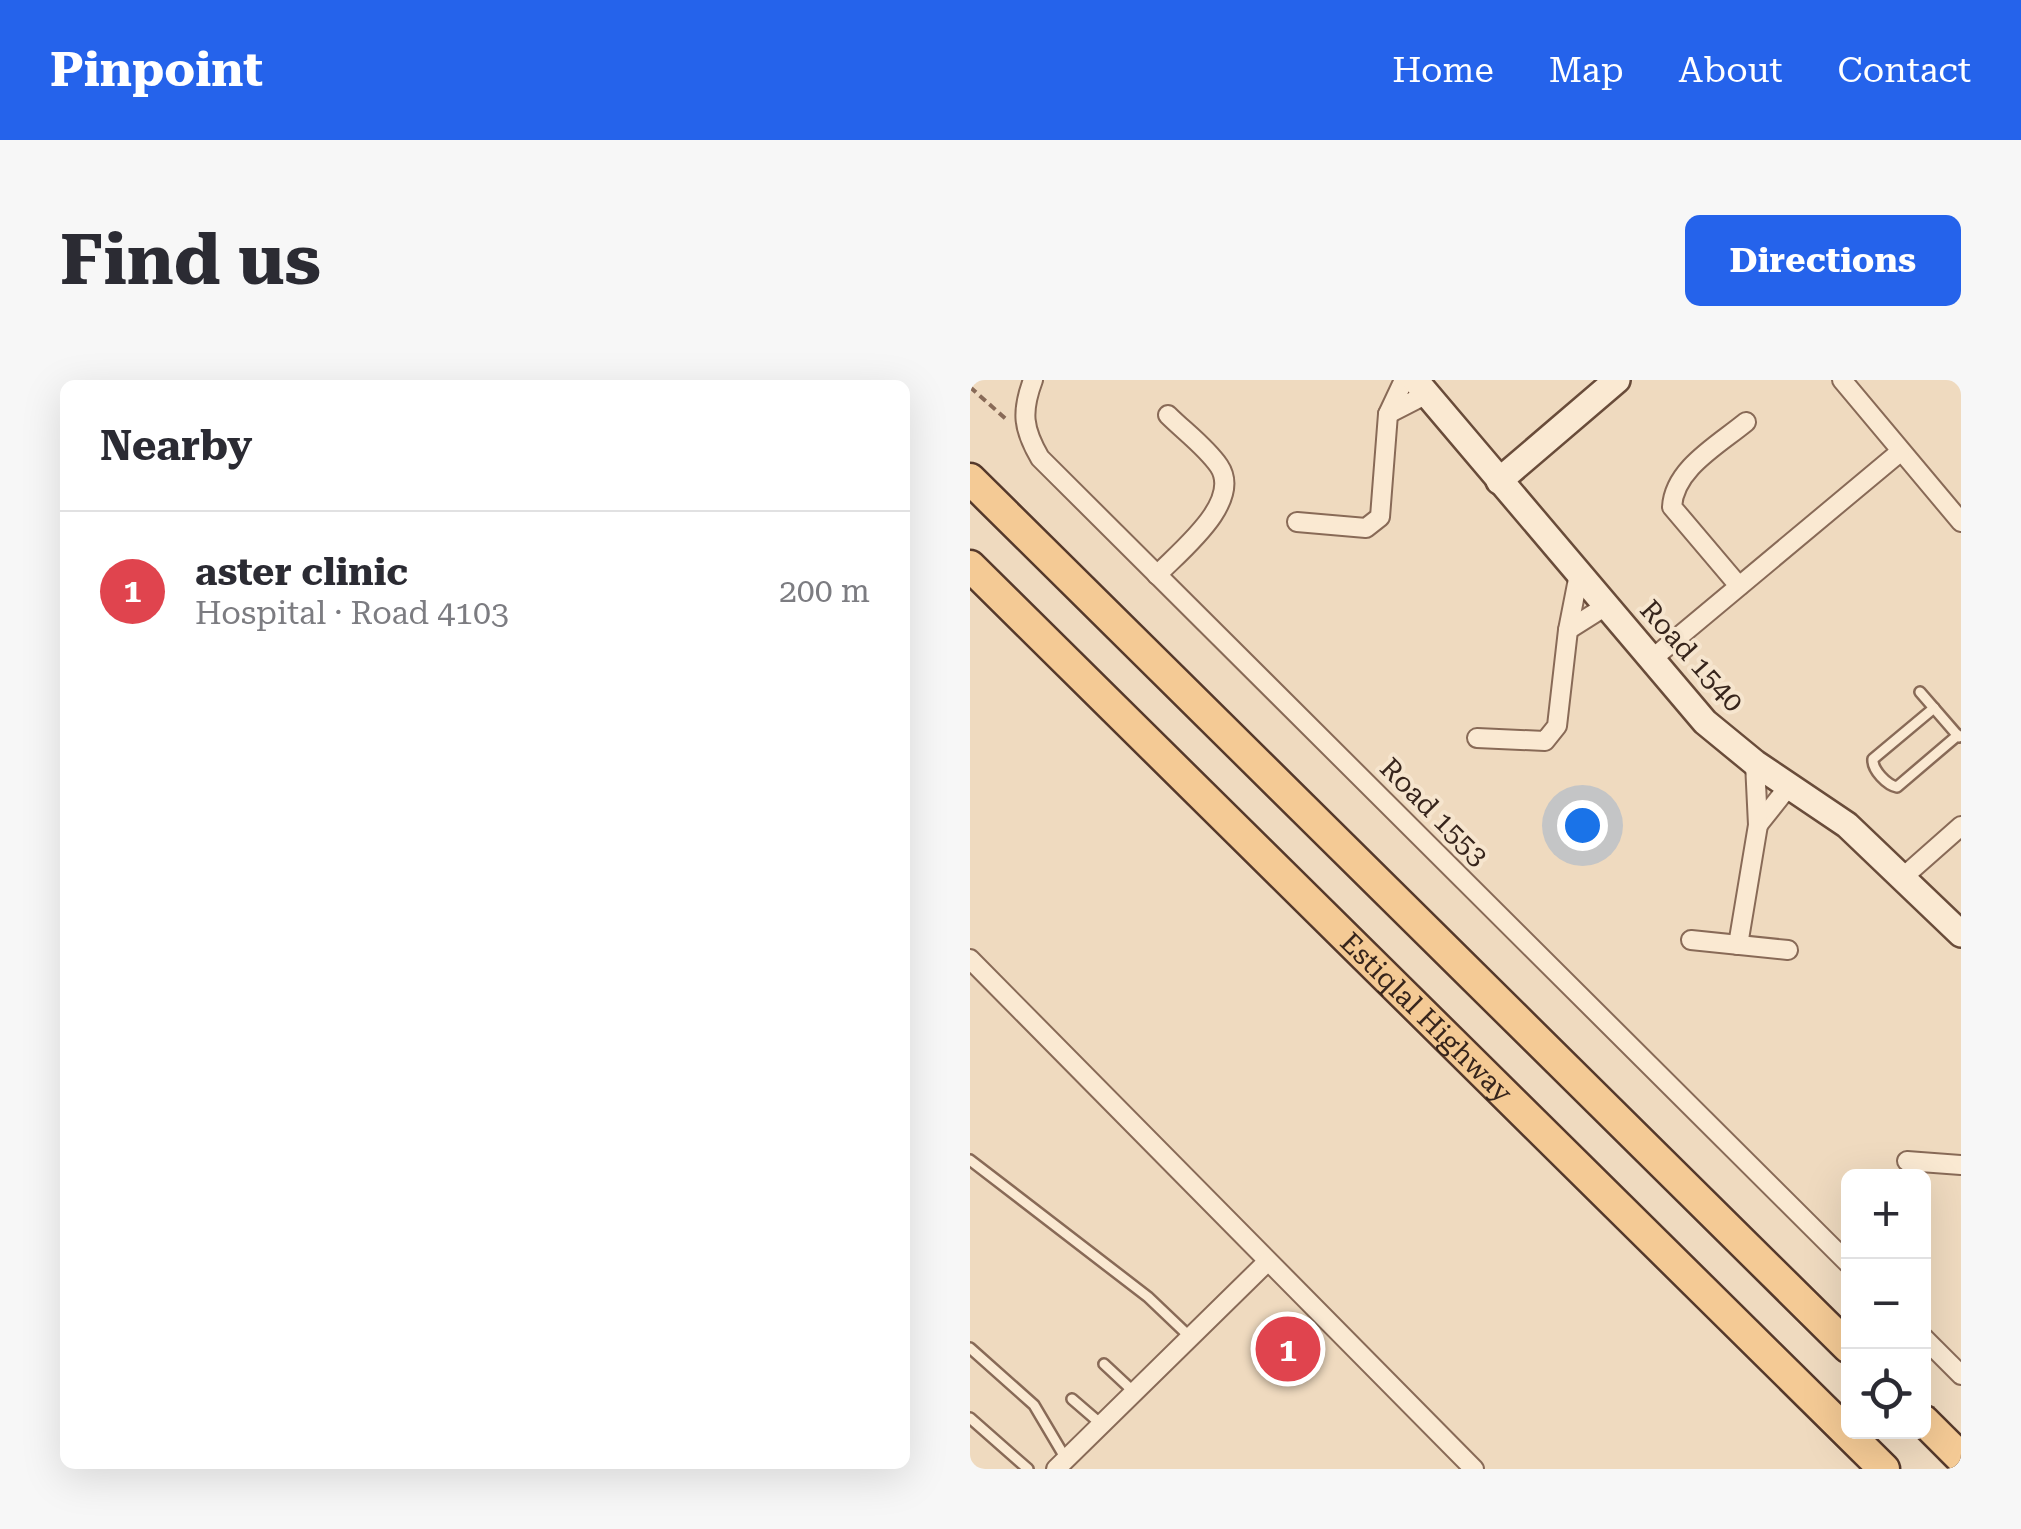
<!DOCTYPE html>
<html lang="en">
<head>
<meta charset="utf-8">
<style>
  body { margin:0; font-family:"Roboto Serif",serif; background:#f7f7f7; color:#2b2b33 }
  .controls { position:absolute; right:30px; bottom:30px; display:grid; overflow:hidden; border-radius:15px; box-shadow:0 10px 40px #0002 }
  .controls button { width:90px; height:90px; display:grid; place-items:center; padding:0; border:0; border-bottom:2px solid #e1e1e2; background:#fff; color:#2b2b33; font:50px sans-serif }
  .you { position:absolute; left:612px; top:445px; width:35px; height:35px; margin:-25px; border:8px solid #fff; border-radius:50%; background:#1a73e8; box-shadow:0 0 0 15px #1a73e833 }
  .badge { display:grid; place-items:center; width:65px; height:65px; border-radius:50%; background:#2563eb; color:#fff; font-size:32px; font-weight:700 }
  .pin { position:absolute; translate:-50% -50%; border:5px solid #fff; box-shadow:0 2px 10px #0006 }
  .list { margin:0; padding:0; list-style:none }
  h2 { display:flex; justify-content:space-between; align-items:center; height:130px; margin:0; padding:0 40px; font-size:42px }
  h2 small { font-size:32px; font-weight:400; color:#7c7c81 }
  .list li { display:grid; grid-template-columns:65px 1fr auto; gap:30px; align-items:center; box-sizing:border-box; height:160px; padding:0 40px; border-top:2px solid #e1e1e2 }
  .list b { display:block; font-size:38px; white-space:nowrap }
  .list p { margin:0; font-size:32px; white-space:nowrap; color:#7c7c81 }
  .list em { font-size:32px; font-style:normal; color:#7c7c81 }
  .icon { flex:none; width:55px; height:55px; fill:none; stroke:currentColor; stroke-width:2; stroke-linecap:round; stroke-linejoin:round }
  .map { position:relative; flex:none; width:991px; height:1089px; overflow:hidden; border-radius:15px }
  header { display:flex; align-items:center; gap:60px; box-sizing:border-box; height:140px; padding:0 50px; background:#2563eb; color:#fff }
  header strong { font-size:48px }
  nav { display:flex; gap:55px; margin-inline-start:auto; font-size:35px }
  .intro { display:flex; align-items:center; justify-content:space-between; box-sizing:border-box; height:240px; padding:0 60px }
  h1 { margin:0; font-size:70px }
  .button { padding:25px 45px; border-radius:15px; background:#2563eb; color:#fff; font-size:35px; font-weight:700 }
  main { display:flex; gap:60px; padding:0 60px }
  aside { flex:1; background:#fff; border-radius:15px; box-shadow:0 10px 40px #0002 }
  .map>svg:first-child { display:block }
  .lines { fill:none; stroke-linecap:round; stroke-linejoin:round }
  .lane-casing { stroke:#886a57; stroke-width:14 }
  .street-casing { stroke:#886a57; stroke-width:22 }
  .secondary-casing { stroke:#694c3a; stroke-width:30 }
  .primary-casing { stroke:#55392b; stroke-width:35 }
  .path { stroke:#886a57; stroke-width:4; stroke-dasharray:8 5; stroke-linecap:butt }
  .lane { stroke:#fae9d2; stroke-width:9 }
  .street { stroke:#fae9d2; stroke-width:18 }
  .secondary { stroke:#fae9d2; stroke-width:25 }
  .primary { stroke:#f4ca95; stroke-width:30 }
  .labels { text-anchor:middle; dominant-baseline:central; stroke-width:8; stroke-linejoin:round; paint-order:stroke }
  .street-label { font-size:28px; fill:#37251c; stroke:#f6e5ce }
</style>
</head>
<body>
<header>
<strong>Pinpoint</strong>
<nav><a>Home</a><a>Map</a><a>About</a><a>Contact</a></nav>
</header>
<div class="intro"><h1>Find us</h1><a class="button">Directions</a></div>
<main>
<aside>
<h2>Nearby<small></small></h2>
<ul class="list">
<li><span class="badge" style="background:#e0444e">1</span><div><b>aster clinic</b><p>Hospital · Road 4103</p></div><em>200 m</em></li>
</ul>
</aside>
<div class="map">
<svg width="991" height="1089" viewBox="0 0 991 1089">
  <rect width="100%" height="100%" fill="#efdabf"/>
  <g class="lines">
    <g class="lane-casing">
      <g id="lane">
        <polyline points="950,312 989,357"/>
        <path d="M964,328L903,379C902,390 917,405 927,407L988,355"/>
        <polyline points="0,780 178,917 220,957"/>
        <polyline points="0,968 64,1025 96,1079"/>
        <polyline points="134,984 164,1012"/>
        <polyline points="102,1019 131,1044"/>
        <polyline points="0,1038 58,1089"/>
      </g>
    </g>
    <g class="street-casing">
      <g id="street">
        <path d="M63,0C51,32 53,49 70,78L878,883"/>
        <polyline points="872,0 991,142"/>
        <polyline points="418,34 457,14"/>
        <polyline points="327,142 396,148 410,137 418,34 434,0"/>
        <path d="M187,195C210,171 273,122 249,86C236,67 214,51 198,35"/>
        <path d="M769,206L702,127C704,89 748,65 776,42"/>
        <polyline points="598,250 636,226"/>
        <polyline points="682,279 930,72"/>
        <polyline points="507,358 575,361 587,346 598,250 609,194"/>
        <polyline points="788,445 819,406"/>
        <polyline points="931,499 991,446"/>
        <polyline points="721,560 818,570"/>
        <polyline points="768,565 788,445 785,383"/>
        <polyline points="0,579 504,1089"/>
        <polyline points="937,781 991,785"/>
        <polyline points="954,958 991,995"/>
        <polyline points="86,1089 297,882"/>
      </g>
    </g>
    <g class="secondary-casing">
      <g id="secondary">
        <polyline points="445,0 735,342 785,383 877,445 991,554"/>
        <polyline points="529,101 647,0"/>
      </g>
    </g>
    <g class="primary-casing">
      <g id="primary">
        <polyline points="0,99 878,967"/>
        <path id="s1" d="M0,186L914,1089"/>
        <polyline points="954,1041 991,1078"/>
      </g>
    </g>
    <polyline class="path" points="0,7 37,40"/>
    <use href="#lane" class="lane"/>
    <use href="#street" class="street"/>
    <use href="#secondary" class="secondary"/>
    <use href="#primary" class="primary"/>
  </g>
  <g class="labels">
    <g class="street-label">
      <text transform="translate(722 276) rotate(48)">Road 1540</text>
      <text transform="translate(464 432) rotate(45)">Road 1553</text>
      <text stroke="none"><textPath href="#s1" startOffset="642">Estiqlal Highway</textPath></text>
    </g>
  </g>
</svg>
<div class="controls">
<button>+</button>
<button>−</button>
<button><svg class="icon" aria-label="locate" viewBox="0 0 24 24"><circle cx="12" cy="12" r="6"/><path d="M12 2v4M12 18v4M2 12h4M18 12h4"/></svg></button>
</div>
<div class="you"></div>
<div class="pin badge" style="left:318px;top:969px;background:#e0444e">1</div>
</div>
</main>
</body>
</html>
